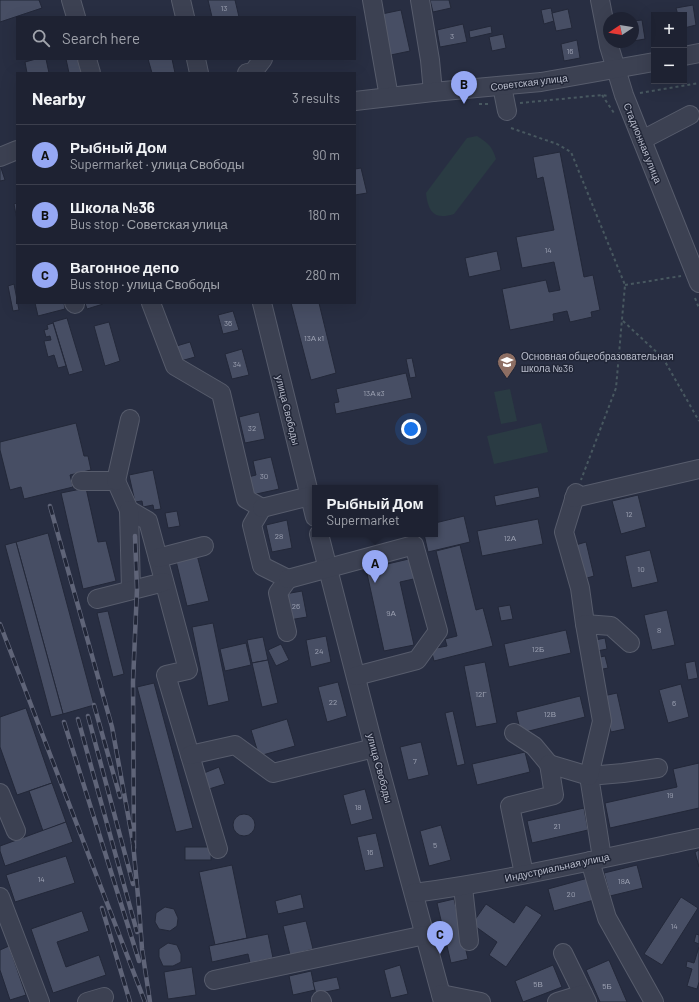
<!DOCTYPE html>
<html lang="en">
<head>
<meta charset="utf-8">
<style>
  body { margin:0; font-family:Barlow,sans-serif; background:#2b2f3e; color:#f1f3f6 }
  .controls { position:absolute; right:12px; top:12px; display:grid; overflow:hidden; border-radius:0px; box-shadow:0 4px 16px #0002 }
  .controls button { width:36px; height:36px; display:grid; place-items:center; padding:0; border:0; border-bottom:1px solid #3c3f4d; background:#1e2232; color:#f1f3f6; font:20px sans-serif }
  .compass { position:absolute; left:603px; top:12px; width:36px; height:36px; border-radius:50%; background:#1e2232; box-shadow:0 4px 16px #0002; rotate:258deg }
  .you { position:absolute; left:411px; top:429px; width:14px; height:14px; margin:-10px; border:3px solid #fff; border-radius:50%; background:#1a73e8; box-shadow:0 0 0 6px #1a73e833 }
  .badge { display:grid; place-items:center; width:26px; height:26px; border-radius:50%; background:#96a8f4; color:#111; font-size:13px; font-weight:700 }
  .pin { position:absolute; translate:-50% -33px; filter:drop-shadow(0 1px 2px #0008) }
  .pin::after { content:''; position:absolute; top:21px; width:14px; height:12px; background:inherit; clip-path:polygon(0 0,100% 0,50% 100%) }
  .popup { position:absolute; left:312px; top:485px; width:126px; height:52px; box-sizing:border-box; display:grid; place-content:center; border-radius:0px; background:#1e2232; filter:drop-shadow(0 1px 3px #0005); font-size:13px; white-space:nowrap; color:#a1a4ac }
  .popup b { font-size:15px; color:#f1f3f6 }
  .popup::after { content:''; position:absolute; left:50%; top:100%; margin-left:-8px; border:8px solid transparent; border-top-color:#1e2232 }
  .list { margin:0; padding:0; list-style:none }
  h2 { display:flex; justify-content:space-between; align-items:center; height:52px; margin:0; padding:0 16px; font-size:17px }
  h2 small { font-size:13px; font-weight:400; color:#a1a4ac }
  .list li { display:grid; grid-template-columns:26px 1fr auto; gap:12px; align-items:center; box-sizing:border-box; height:60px; padding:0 16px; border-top:1px solid #3c3f4d }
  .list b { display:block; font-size:15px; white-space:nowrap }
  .list p { margin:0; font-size:13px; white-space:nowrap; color:#a1a4ac }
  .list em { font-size:13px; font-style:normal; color:#a1a4ac }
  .icon { flex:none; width:22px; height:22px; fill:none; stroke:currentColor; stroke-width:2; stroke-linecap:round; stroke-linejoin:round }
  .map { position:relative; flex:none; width:699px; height:1002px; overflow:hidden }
  .search { position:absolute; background:#1e2232; box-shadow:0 4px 16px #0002; left:16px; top:16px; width:340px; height:44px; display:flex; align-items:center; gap:10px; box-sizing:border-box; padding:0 14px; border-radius:0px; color:#a1a4ac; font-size:15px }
  .panel { position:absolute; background:#1e2232; box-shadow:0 4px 16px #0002; left:16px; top:72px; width:340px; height:232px; border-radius:0px }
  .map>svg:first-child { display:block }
  .pitch { fill:#2a3b43 }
  .building { fill:#474e64; stroke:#232839 }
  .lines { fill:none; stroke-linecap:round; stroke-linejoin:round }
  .minor-casing { stroke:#575c6c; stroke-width:20 }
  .path { stroke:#485860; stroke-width:2; stroke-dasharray:3 3; stroke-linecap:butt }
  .minor { stroke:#3c4152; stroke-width:18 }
  .rail-casing { stroke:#5f6478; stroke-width:4.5 }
  .rail { stroke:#212637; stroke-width:3; stroke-dasharray:9; stroke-linecap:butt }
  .labels { text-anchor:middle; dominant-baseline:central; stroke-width:3; stroke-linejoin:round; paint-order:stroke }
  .number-label { font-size:8px; fill:#9ca1b2 }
  .street-label { font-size:10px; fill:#b9bdcc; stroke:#212637 }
  .poi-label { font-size:10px; fill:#b9bdcc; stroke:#212637; text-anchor:start }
</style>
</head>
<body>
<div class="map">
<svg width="699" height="1002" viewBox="0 0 699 1002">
  <rect width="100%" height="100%" fill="#282e42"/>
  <g class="pitch">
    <path d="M477,136C488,143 492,146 496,159L454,214C435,220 428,213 426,193L467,138Z"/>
    <polygon points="510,389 517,421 501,424 494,392"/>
    <polygon points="541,423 548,452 494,464 487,436"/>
  </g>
  <g class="building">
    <polygon points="0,0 39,0 42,8 0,22"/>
    <polygon points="208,0 235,0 239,17 212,17"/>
    <polygon points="430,0 449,0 451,8 433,12"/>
    <polygon points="693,5 696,25 684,28 684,15 678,15 676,8"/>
    <polygon points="551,8 554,21 544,24 541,10"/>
    <polygon points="568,9 572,28 556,31 552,13"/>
    <polygon points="401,10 410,51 386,56 377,15"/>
    <polygon points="642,20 645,39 633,41 633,21"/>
    <polygon points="463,24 467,42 440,47 437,30"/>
    <polygon points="491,26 492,33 470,38 469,31"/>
    <polygon points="503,34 506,48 492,51 489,37"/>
    <polygon points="577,40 580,58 564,61 561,44"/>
    <polygon points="36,59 46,59 49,73 27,73 25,62"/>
    <polygon points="66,59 85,59 88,73 69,73"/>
    <polygon points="148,59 172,59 175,73 152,73"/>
    <polygon points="560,152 584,277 593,275 600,310 591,312 592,317 570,322 567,311 553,314 554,321 510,330 502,289 546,280 549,292 560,290 554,262 522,268 516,237 554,230 543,177 537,179 533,157"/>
    <polygon points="0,165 5,180 0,181"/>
    <polygon points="361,168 367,193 355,195 355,169"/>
    <polygon points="17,203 17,220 14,204"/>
    <polygon points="497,251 501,270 469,277 465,258"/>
    <polygon points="14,284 19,310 13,311 8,286"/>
    <polygon points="35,303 64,303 65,309 38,316"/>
    <polygon points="85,303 102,303 103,304 87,309"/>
    <polygon points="291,303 319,303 336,373 311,380"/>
    <polygon points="233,311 239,330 223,334 218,315"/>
    <polygon points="67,318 83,371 69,375 53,322"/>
    <polygon points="109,322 120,361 105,366 94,326"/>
    <polygon points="53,323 66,366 58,368 54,355 48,357 44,341 51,340 50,336 46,337 44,330 48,329 47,325"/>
    <polygon points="190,342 195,357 177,362 173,347"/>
    <polygon points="242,349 249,375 232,379 225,354"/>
    <polygon points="412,358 416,377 410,378 406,359"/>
    <polygon points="406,373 412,398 336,414 334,403 339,402 336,389"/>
    <polygon points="259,412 265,439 245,443 239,417"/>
    <polygon points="76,423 84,456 88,456 91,470 70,475 73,487 24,499 21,487 10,490 0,450 0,442"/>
    <polygon points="271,457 279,489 252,495 248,477 256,475 253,461"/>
    <polygon points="153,470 161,509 154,510 153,505 143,507 142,501 135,502 129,475"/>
    <polygon points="538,487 540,497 496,506 494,496"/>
    <polygon points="86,488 98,542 106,541 116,581 83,589 61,493"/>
    <polygon points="638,495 646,527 621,534 612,501"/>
    <polygon points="177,511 180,526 168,528 165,513"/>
    <polygon points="464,516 470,542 428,552 424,534 435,534 435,523"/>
    <polygon points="538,519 543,544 482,556 477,531"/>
    <polygon points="287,520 292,548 272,552 266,525"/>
    <polygon points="48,533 94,705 63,714 16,542"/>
    <polygon points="16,542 63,714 51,717 5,545"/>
    <polygon points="586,542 594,576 580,580 572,546"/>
    <polygon points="460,545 476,610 483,608 493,646 434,661 431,649 447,646 445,639 457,636 436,551"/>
    <polygon points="650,550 658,582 632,588 625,556"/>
    <polygon points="197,555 209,601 187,606 176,561"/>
    <polygon points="413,558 418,578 400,582 414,645 384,651 366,569"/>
    <polygon points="302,591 307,617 289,620 285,594"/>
    <polygon points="510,605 513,619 501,621 498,607"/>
    <polygon points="667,610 675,645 652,650 644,615"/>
    <polygon points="108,611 124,674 113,677 97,613"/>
    <polygon points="213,623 229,701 208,706 192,627"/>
    <polygon points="566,630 571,653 509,667 504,644"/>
    <polygon points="326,636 331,662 311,667 306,640"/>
    <polygon points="263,637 268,660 252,663 247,640"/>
    <polygon points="605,638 607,649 592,652 590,641"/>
    <polygon points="246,643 251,665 225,671 220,649"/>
    <polygon points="281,644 289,660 276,666 268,650"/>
    <polygon points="605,656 608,668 598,670 595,658"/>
    <polygon points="268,660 278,703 262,707 252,663"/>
    <polygon points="695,661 698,678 688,680 685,663"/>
    <polygon points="485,662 497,723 476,727 464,666"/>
    <polygon points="338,682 347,716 327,722 318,687"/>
    <polygon points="154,683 193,828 176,832 137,687"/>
    <polygon points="681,684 689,717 668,723 659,690"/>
    <polygon points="617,693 625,729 611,732 603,696"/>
    <polygon points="580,696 585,717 521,733 516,712"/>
    <polygon points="26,708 52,783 17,795 0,747 0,717"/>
    <polygon points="453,711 465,764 457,766 445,713"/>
    <polygon points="287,719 295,746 259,756 251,730"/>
    <polygon points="421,742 429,775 408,780 400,747"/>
    <polygon points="525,752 530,772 477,785 472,764"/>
    <polygon points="699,763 699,808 610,828 605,803 677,787 673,769"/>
    <polygon points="219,767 225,784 209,789 204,773"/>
    <polygon points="52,783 66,822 43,831 29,791"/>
    <polygon points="365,789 373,819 351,825 343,795"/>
    <polygon points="584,808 588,830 532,843 527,821"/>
    <circle cx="244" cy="825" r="11"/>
    <polygon points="66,822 73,842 5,866 0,851 0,846"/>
    <polygon points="441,825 451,860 429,866 420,831"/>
    <polygon points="376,833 384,867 365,871 357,837"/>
    <rect x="185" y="847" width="26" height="13"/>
    <polygon points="699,850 699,867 695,852"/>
    <polygon points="66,856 75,883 15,902 6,875"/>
    <polygon points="232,865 247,938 215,945 199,872"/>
    <polygon points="637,865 643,888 610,896 604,873"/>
    <polygon points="588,878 594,900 554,911 548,889"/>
    <polygon points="301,894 304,908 278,914 275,901"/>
    <polygon points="681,897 698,908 662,965 644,954"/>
    <polygon points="454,899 468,959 451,963 437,903"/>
    <polygon points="486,904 514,923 526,905 542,915 506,967 489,955 497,942 472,924"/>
    <polygon points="165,907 174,909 178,918 177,926 170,931 159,929 155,922 156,913"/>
    <polygon points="82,911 89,931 57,942 66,967 99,955 106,975 53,993 31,929"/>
    <polygon points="306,921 313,949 290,955 283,926"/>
    <polygon points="268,934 273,958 250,963 248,954 212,962 209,946"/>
    <polygon points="696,934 699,935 699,944 694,942"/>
    <polygon points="168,943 177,945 181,954 181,962 173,966 163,966 159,957 159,949"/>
    <polygon points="9,946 26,995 10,1000 0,970 0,950"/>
    <polygon points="699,947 699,982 697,989 687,986 692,969 686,967 687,961 694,963"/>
    <polygon points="609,960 627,1002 600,1002 586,970"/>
    <polygon points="400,965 408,994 391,998 384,970"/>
    <polygon points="553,965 562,987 523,1002 515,981"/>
    <polygon points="192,967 196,995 168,999 164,972"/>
    <polygon points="311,971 315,990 293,995 289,976"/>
    <polygon points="337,977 340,989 316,994 313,982"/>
  </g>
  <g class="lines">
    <g class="minor-casing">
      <g id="minor">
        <polyline points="71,0 76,17"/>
        <polyline points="181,0 185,17"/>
        <polyline points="372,0 389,97"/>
        <polyline points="420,0 430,60 433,92"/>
        <polyline points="600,0 609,46 624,95 699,283"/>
        <polyline points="684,56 699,53"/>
        <polyline points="87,59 91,73"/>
        <polyline points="196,59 199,73"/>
        <polyline points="247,73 253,72 263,59"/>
        <polyline points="502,86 507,111"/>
        <polyline points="355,101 433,92 541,82 654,62"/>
        <polyline points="642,140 690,115"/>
        <polyline points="0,157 17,150"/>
        <polyline points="74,303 75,304"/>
        <polyline points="151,303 175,366 221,393 246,499 262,508 252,525 262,566 288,579 278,593 287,632"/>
        <polyline points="262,303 315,517"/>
        <polyline points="81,481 116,481 129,510 148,521 188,670 166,675 218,849"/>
        <polyline points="116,481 130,419"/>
        <polyline points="576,493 564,532 580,588 585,624"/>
        <polyline points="574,498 699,469"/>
        <polyline points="262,508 310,496"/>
        <polyline points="129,510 131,590"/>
        <polyline points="319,534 374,748 443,1002"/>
        <polyline points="158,558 204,546"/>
        <polyline points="288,579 414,545 438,631 417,660 356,676"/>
        <polyline points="97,599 164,582"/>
        <polyline points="514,733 534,746 549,764"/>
        <polyline points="190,755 235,745 273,773 374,748"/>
        <polyline points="0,793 16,831"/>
        <polyline points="602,858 589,776 623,773 658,768"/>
        <polyline points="590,861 607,918 654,1002"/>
        <polyline points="524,874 510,806 554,795 549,764 589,776 602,721 585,624 611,626 630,643"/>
        <polyline points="463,887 469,941"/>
        <path d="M414,893C510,880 604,858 699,838"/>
        <polyline points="0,897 40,1002"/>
        <polyline points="563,953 587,1002"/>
        <polyline points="214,980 425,935"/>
        <polyline points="441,994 481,1002"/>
        <polyline points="321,1000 322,1002"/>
        <polyline points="87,1002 104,997"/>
        <polyline points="557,1002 583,994"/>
      </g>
    </g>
    <g class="path">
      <polyline points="640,93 699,83"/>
      <polyline points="602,95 614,113"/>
      <polyline points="520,103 602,95 609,96"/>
      <polyline points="479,104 490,104"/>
      <polyline points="511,128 557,144 571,152 625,285 616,388 581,480"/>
      <polyline points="625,285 681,276"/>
      <polyline points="695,298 699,308"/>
      <polyline points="623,321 663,358 699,421"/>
    </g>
    <use href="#minor" class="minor"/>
    <g class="rail-casing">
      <g id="rail">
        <polyline points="50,506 112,727 134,848 133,682 137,589 135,536"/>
        <polyline points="0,624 145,1002"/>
        <polyline points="94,705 120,797"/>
        <polyline points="88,716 133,884"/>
        <polyline points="78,719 137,932"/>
        <polyline points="64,722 139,961"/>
        <polyline points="133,843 139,907 142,949 150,1002"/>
        <polyline points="102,908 130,1002"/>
      </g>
    </g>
    <use href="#rail" class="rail"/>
  </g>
  <defs>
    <g id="school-pin" transform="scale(1)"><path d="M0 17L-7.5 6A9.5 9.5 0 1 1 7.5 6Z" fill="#8d6e63" stroke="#212637"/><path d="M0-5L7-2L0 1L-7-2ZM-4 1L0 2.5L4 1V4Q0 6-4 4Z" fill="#fff"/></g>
  </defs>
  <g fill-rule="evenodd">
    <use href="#school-pin" x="507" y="362"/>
  </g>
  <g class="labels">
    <g class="number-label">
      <text x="224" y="8">13</text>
      <text x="452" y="36">3</text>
      <text x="570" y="51">16</text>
      <text x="548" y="250">14</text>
      <text x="228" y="323">36</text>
      <text x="314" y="338">13А к1</text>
      <text x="237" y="364">34</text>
      <text x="374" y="393">13А к3</text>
      <text x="252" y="428">32</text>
      <text x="264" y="476">30</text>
      <text x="629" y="514">12</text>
      <text x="279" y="536">28</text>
      <text x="510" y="538">12А</text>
      <text x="641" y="569">10</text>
      <text x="296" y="606">26</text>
      <text x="391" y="613">9А</text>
      <text x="659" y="630">8</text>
      <text x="538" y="649">12Б</text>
      <text x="319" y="651">24</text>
      <text x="481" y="694">12Г</text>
      <text x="333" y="702">22</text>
      <text x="674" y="703">6</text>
      <text x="550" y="714">12В</text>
      <text x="415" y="761">7</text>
      <text x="670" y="795">19</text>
      <text x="358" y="807">18</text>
      <text x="557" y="826">21</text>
      <text x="435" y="845">5</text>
      <text x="370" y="852">16</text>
      <text x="41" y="879">14</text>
      <text x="624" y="881">18А</text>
      <text x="571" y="894">20</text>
      <text x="674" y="926">14</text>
      <text x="538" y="984">5В</text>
      <text x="607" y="986">5Б</text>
    </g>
    <g class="street-label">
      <text transform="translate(529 82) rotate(-7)">Советская улица</text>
      <text transform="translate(643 143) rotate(68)">Стадионная улица</text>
      <text transform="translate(288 410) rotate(76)">улица Свободы</text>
      <text transform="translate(380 768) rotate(75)">улица Свободы</text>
      <text transform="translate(557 867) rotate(-12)">Индустриальная улица</text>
    </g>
    <g class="poi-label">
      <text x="521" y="356">Основная общеобразовательная<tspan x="521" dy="12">школа №36</tspan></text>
    </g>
  </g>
</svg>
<div class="controls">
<button>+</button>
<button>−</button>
</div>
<svg class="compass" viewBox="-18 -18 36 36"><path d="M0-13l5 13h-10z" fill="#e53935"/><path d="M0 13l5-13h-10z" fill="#a1a4ac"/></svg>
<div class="you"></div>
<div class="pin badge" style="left:375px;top:583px">A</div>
<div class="popup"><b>Рыбный Дом</b>Supermarket</div>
<div class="pin badge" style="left:464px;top:104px">B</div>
<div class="pin badge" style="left:440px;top:954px">C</div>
<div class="search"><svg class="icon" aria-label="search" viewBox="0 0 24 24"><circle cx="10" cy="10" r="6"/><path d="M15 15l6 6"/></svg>Search here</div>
<section class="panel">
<h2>Nearby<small>3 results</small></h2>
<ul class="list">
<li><span class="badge">A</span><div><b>Рыбный Дом</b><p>Supermarket · улица Свободы</p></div><em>90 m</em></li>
<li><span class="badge">B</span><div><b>Школа №36</b><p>Bus stop · Советская улица</p></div><em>180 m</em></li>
<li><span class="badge">C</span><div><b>Вагонное депо</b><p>Bus stop · улица Свободы</p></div><em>280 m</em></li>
</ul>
</section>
</div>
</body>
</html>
